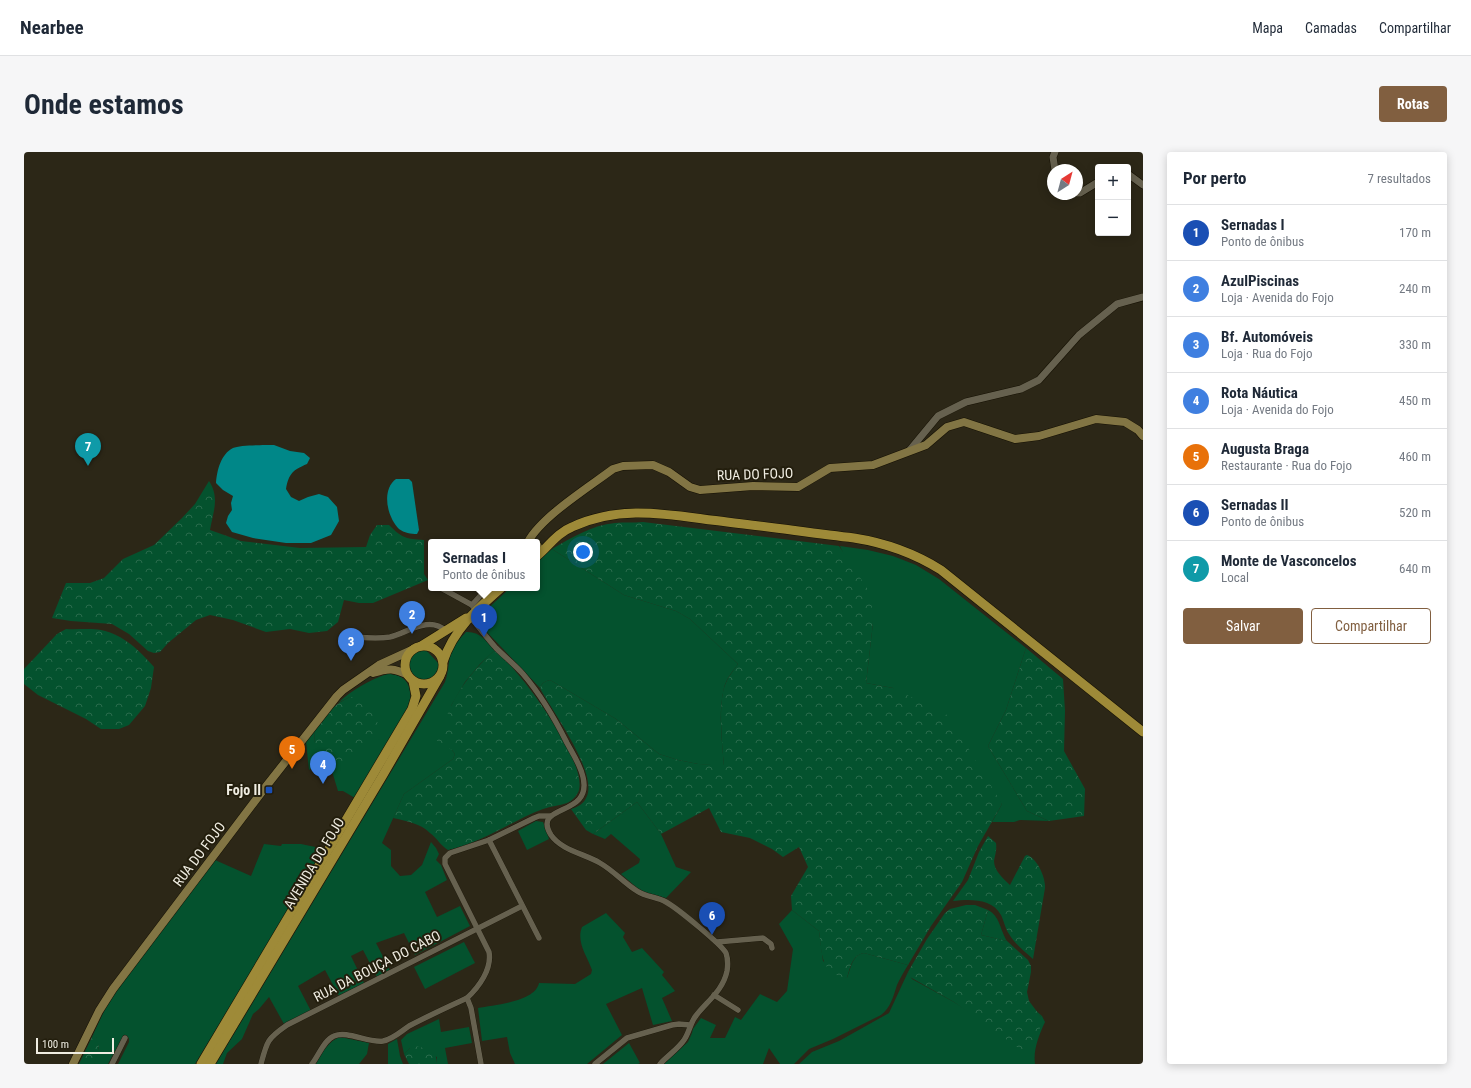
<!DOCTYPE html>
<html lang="pt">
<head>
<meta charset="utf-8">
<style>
  body { margin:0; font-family:"Roboto Condensed",sans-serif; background:#f6f6f7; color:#1f2937 }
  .controls { position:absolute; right:12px; top:12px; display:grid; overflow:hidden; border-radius:4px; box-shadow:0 2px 10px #0003 }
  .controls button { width:36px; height:36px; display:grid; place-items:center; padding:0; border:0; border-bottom:1px solid #e0e1e3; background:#fff; color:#1f2937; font:20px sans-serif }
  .compass { position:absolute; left:1023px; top:12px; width:36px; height:36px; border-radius:50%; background:#fff; box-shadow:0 2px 10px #0003; rotate:36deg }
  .scale { position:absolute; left:12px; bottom:10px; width:78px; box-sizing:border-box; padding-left:4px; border:2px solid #f0ede2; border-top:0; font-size:11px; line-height:14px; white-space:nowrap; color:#f0ede2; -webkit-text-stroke:3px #231e0d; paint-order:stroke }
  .you { position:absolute; left:559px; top:400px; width:14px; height:14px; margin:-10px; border:3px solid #fff; border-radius:50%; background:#1a73e8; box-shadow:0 0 0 6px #1a73e833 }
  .badge { display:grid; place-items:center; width:26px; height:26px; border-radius:50%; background:#815f40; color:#fff; font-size:13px; font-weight:700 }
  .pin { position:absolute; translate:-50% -33px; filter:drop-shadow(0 1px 2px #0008) }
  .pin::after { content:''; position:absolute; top:21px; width:14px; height:12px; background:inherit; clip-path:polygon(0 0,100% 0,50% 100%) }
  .popup { position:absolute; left:404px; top:387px; width:112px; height:52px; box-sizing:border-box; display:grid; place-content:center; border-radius:4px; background:#fff; filter:drop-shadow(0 1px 3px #0005); font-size:13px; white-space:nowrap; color:#747a83 }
  .popup b { font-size:15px; color:#1f2937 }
  .popup::after { content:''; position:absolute; left:50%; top:100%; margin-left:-8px; border:8px solid transparent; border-top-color:#fff }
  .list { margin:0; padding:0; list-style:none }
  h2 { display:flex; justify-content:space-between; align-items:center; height:52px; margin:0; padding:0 16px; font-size:17px }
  h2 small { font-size:13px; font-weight:400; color:#747a83 }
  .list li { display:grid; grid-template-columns:26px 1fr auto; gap:12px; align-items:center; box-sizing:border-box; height:56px; padding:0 16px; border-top:1px solid #e0e1e3 }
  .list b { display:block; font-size:15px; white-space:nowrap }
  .list p { margin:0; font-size:13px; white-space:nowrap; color:#747a83 }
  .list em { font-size:13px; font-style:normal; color:#747a83 }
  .actions { display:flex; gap:8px; padding:12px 16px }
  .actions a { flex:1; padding:9px 0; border:1px solid #815f40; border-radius:4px; text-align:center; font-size:14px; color:#815f40 }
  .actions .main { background:#815f40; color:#fff }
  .map { position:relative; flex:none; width:1119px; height:912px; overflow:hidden; border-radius:4px }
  header { display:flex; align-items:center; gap:24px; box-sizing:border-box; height:56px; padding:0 20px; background:#fff; border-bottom:1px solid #e0e1e3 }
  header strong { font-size:19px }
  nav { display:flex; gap:22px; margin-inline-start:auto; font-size:14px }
  .intro { display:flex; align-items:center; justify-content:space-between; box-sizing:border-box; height:96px; padding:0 24px }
  h1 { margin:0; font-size:28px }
  .button { padding:10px 18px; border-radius:4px; background:#815f40; color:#fff; font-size:14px; font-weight:700 }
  main { display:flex; gap:24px; padding:0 24px }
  aside { flex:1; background:#fff; border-radius:4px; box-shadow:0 2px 10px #0003 }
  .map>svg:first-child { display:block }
  .green { fill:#04522e }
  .forest { fill:url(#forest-crowns) }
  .water { fill:#008788 }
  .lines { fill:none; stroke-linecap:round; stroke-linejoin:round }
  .minor-casing { stroke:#151003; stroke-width:6 }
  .tertiary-casing { stroke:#151003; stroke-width:8 }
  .secondary-casing { stroke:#151003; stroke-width:9 }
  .primary-casing { stroke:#151003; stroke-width:10 }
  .minor { stroke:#66614f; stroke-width:5.5 }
  .tertiary { stroke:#66614f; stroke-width:7 }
  .secondary { stroke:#827544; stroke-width:8 }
  .primary { stroke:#9e8a38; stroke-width:9 }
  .transit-dot { fill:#1a4fb4; stroke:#231e0d; stroke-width:1.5 }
  .labels { text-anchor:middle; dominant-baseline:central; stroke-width:4; stroke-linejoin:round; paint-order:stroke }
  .street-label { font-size:14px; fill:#f0ede2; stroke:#231e0d }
  .poi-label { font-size:14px; font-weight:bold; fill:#f0ede2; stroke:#231e0d; text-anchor:end }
</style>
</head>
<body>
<header>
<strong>Nearbee</strong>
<nav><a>Mapa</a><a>Camadas</a><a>Compartilhar</a></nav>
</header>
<div class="intro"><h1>Onde estamos</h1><a class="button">Rotas</a></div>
<main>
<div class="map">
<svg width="1119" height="912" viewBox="0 0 1119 912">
  <defs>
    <pattern id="forest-crowns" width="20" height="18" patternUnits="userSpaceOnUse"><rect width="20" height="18" fill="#04522e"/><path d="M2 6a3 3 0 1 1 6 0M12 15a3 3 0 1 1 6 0" fill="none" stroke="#296b4c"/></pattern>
  </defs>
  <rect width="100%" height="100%" fill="#2c2717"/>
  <g class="green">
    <polygon points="816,394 844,398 869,404 892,413 915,427 1002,496 982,558 964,594 1003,659 1025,669 996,668 990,670 968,670 978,652 869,536 842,531 849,471"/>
    <path d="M528,397L600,443L652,459L666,467L714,512C709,519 702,527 700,536C694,561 698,588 700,614L674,612L654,608L635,602L592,567L526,528C521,529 518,531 516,536L461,478C457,473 455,468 458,462L486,436H513V410Z"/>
    <path d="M442,480C455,479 463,489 471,498L456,512L441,530L427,554L428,598L431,602L429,607L380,642L358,691L367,698V714L376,724L387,723L398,713L407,690L412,696L415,702L412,708L417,713L423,728L401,740L413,765L436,754L446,774L391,803L380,781L352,791L366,818L353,825L339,798L327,804L340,831L315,844L301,818L274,834L287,859L260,872L245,845L235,857L229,862L218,887L203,901L199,912H192L421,530C425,519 424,509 428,498C431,491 437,486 442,480Z"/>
    <path d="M396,498H402L416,513C411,550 363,512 396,498Z"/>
    <path d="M363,522C384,522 389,536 385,555L331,646L319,639H314L307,616L304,611L295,610L285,618L282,590L290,577L291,591L326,545L314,551C328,538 345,528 363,522Z"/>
    <polygon points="613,650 637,682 652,715 667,720 642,746 617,739 597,722 615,711 616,707 587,682 581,687 569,682"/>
    <polygon points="512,669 519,670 525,687 503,698 494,679"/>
    <polygon points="240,692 257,694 258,692 277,692 301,697 171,912 94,912 105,890 105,886 99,884 84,912 70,912 75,895 72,885 68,885 82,855 91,841 191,708 227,724"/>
    <path d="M768,758L795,779L799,809L823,826C827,816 828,803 840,801L884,813C880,820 876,826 873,833C869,845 867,855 857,863L809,887L785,897L770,912H756L745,896L739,912H640L664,890L668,881L669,877L677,866L692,873L686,886H701L711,865L717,868L736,842L753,850L763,839L769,797L755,772Z"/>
    <path d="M964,758C976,764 976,778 983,789L957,783Z"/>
    <path d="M582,761L601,781L599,785L608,800L618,796L640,820L638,823L651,839L638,846L648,869L629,873L618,836L582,852L598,883L563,912H491L486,901L483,885L458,889L454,856C470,853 511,850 515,831L551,832L567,822L568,818C563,804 552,790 558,775Z"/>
    <polygon points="440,790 451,811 401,837 390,815"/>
    <path d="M884,820L888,827L930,850L956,867L1017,865L1011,858L1018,864L1021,870C1015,883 1009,898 1011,912H775L788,900L815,889L865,861Z"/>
    <polygon points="415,867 417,880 445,875 448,891 421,896 424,912 413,912 413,905 386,896 380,902 377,888 383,882"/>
    <path d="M316,885L345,891L343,902L335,912H292C297,901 305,889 316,885Z"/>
    <polygon points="373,887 376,904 379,912 364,912 364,892"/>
    <polygon points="605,891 616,911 614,912 579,912"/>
  </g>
  <g class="forest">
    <path d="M185,329C196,346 189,360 186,378L217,389L276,396L342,395L346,383L353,373H365C378,386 382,387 400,388V422L404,428L349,451H335L320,448L314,470L303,479L285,481L266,477L242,480L209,468L186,463L172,468L144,491L136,500L130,501L124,499L105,482L88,472L47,469L28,466L42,431H66L80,426L99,407L130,393L158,366L171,352Z"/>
    <path d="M619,370L815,394L847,442L849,471L842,531L869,536L925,564L978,652L954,694L938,730L907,774L884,813L840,801C828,803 826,816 823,826C796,822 798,801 795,779L768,758L767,744L784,715L775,695L759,705L748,697L726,686L697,680L685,656L637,682L613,650L569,682L562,678L547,657C554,655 560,652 563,644C573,619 528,559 516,536C518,531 521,529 526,528L592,567L635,602L654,608L674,612L700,613C698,593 694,551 701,533C704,525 709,519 714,512L666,467L652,459L600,443L528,397C547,386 568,373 591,371C600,370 610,371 619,370Z"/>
    <path d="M42,477C53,478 66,476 77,478C100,483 115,498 130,515L127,536L121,554L105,573L95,577H77L62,567L14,543L0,532V517L33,482Z"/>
    <polygon points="1002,496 1039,527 1041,559 1040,599 1061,637 1060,664 1025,669 1003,659 964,594 982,558"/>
    <path d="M471,498C478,505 486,512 492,520C510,540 562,612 555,638C553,644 548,649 543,651C535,654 527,654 519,657C487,669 458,691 424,698C417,694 413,686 406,681C396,671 382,669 369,666L380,642L429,607L431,602L428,598L413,589C418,577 422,565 427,554C438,532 453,514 471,498Z"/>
    <path d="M326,545L339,546L349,556L354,569L349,582L330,603L318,609L306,607L294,602L291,591L290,577C302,562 309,553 326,545Z"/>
    <path d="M964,684L972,691C973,698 971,703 970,709C970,719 980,727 986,733L1001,704L1003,703C1013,706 1022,726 1021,736L1009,807C1000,799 991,792 985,782C981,776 980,769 977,763C968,746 945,747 929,749L944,728L955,700Z"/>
    <polygon points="942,753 951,753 964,758 957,783 983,789 1004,808 1007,814 1007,820 1003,840 1005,849 1017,865 1019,869 1010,890 1003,898 997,898 930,850 886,825 884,820 903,787 921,761 926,757"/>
    <path d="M68,885H72C78,892 73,902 71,911L70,912H55Z"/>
    <path d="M391,894C404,897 413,897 413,912H385L380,902L386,896Z"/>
  </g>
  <g class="water">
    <path d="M250,293L266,299L280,301L286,306L283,312C269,318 265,321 262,337L267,345L275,349L284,345L295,342L304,345L313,355L315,369L307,383L287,391H262L229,386L208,380L202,371L204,364L208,358L207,351L209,344L199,338L192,331C193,318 197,302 209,296C216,293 241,293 250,293Z"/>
    <path d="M372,327H385L388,330L395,378L393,382C387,382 380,381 375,377C363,365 357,338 372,327Z"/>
  </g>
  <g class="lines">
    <g class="minor-casing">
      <g id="minor">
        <polyline points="417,436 448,453 452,459"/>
        <polyline points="448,453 463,436"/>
        <path d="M446,465C455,475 463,486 472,496C481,505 491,513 499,522C517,543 531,567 543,591C549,602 556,612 559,625C569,666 507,651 527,683C537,698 561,702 576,711C590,719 600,731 613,739C622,745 633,745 642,750C653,756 697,792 702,801C704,807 704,813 703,819C699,839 682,850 671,865C666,872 665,881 660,888C654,897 643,904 636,912"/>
        <path d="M331,485C343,486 354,487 366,485C383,481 405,463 422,479"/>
        <polyline points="465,688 515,786"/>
        <polyline points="693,790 739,786 747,792 748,796"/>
        <polyline points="690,843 714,858"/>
        <polyline points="443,846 447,856 457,912"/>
        <polyline points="88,912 101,886"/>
        <path d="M237,912C243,889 243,887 263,873L498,754"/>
        <path d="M288,912C295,903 300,888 310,884C323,878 344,891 359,889C369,887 376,880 385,874C404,864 424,855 443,846C455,835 468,817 465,800L421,712V706L426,701L465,688L510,666L515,664H526"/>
        <polyline points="571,912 603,886 648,873 655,872 666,873"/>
      </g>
    </g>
    <g class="tertiary-casing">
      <g id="tertiary">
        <polyline points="1031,0 1029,5 1031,18"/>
        <polyline points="1104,22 1119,33"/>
        <polyline points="1053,41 1056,41 1074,30"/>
        <polyline points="885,299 914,264 942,250 997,237 1015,228 1055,183 1093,152 1119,145"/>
      </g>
    </g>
    <g class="secondary-casing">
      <g id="secondary">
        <path d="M504,390C517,365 565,335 589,317L599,314L629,313L645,320L666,335L676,338L729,334L774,335L806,316L849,313L902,293L923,275L940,270L991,287L1015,284L1072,267L1101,270L1114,278L1119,284"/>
        <polyline points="513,393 517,400"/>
        <path d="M349,521C365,516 370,516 384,523"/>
        <polyline points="49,912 75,859 89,837 240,637 313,544 319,538 355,513 390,497"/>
      </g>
    </g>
    <g class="primary-casing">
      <g id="primary">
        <path d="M513,404C525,394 533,381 548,375C600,351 649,364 703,370C746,375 788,381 830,386C862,391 890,401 917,418L1119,580"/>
        <circle cx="400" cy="513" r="19"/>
        <polyline points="397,494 442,466"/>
        <path d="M419,510C429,478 453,457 477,436"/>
        <polyline points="177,912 388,557 392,544 389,529"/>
        <polyline points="186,912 359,623 416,524"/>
      </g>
    </g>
    <use href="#minor" class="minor"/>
    <use href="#tertiary" class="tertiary"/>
    <use href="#secondary" class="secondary"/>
    <use href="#primary" class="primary"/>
  </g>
  <rect class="transit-dot" x="241" y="634" width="8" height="8" rx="2"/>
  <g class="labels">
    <g class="street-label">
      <text transform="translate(731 322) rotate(-2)">RUA DO FOJO</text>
      <text transform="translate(175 702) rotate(-53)">RUA DO FOJO</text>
      <text transform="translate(290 711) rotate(-59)">AVENIDA DO FOJO</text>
      <text transform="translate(353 814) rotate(-27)">RUA DA BOUÇA DO CABO</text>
    </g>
    <g class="poi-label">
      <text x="237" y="638">Fojo II</text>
    </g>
  </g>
</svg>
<div class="controls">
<button>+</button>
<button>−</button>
</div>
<svg class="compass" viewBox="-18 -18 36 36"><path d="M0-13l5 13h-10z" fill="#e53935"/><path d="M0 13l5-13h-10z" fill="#747a83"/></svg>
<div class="scale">100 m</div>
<div class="you"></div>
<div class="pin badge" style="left:460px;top:485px;background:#1a4fb4">1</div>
<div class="popup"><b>Sernadas I</b>Ponto de ônibus</div>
<div class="pin badge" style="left:388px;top:482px;background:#3f7fe0">2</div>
<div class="pin badge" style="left:327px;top:509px;background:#3f7fe0">3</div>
<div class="pin badge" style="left:299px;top:632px;background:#3f7fe0">4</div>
<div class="pin badge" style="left:268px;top:617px;background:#e8710a">5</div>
<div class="pin badge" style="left:688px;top:783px;background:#1a4fb4">6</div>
<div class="pin badge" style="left:64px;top:314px;background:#0f9aa8">7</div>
</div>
<aside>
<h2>Por perto<small>7 resultados</small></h2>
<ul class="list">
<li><span class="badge" style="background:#1a4fb4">1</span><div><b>Sernadas I</b><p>Ponto de ônibus</p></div><em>170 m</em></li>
<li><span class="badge" style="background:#3f7fe0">2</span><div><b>AzulPiscinas</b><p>Loja · Avenida do Fojo</p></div><em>240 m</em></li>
<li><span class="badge" style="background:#3f7fe0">3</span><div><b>Bf. Automóveis</b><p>Loja · Rua do Fojo</p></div><em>330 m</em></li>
<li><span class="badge" style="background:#3f7fe0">4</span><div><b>Rota Náutica</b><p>Loja · Avenida do Fojo</p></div><em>450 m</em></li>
<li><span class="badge" style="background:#e8710a">5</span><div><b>Augusta Braga</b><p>Restaurante · Rua do Fojo</p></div><em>460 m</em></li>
<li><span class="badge" style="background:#1a4fb4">6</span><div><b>Sernadas II</b><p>Ponto de ônibus</p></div><em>520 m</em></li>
<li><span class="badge" style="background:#0f9aa8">7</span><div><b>Monte de Vasconcelos</b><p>Local</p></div><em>640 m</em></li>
</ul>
<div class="actions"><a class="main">Salvar</a><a>Compartilhar</a></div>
</aside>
</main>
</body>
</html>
